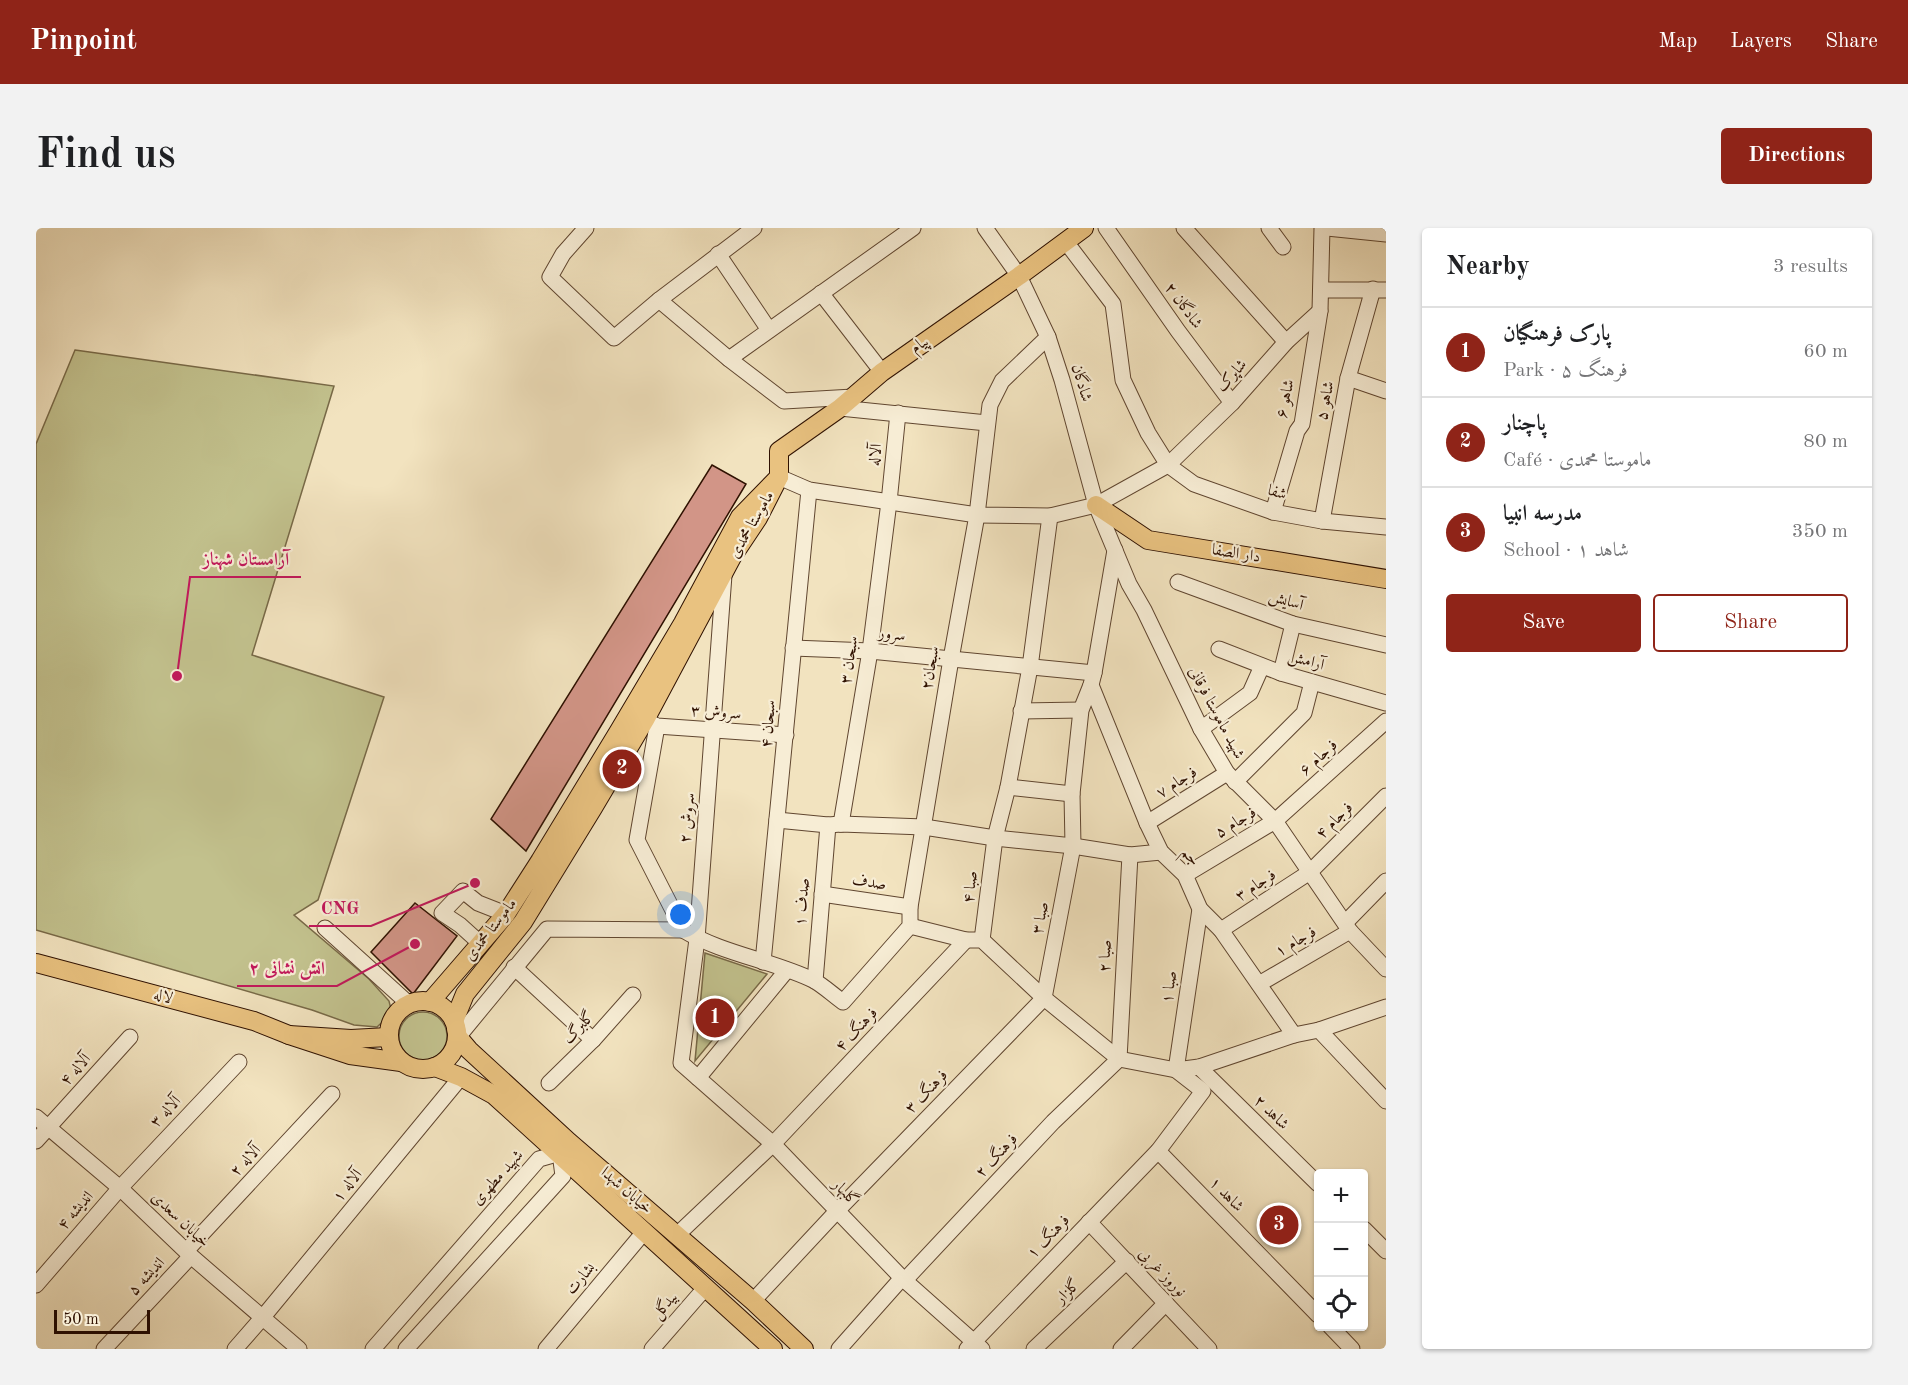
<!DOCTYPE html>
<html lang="en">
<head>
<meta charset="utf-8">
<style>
  body { margin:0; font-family:"Old Standard TT",Amiri,serif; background:#f2f2f2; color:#202124 }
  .controls { position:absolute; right:18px; bottom:18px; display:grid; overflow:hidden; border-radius:6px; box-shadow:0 2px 4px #0004 }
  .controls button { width:54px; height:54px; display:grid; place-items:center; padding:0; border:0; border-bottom:2px solid #e0e0e0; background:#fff; color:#202124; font:30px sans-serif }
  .scale { position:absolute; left:18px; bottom:15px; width:96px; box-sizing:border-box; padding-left:6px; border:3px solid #2f1101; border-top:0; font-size:16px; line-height:21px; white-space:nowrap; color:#2f1101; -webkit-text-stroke:4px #f7edd5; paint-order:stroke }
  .you { position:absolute; left:645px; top:687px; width:21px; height:21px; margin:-15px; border:4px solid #fff; border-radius:50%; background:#1a73e8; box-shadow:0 0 0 9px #1a73e833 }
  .badge { display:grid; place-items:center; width:39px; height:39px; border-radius:50%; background:#8f2418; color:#fff; font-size:20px; font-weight:700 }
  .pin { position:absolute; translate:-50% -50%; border:3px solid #fff; box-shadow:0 2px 6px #0006 }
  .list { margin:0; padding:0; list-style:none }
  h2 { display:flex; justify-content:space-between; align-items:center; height:78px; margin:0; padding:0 24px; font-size:26px }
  h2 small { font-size:20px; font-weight:400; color:#757577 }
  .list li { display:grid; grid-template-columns:39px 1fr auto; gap:18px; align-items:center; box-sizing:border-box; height:90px; padding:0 24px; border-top:2px solid #e0e0e0 }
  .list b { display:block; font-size:22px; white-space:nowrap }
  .list p { margin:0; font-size:20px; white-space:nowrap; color:#757577 }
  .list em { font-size:20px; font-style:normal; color:#757577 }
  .actions { display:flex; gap:12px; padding:18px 24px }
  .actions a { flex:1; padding:14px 0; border:2px solid #8f2418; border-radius:6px; text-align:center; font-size:21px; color:#8f2418 }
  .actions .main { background:#8f2418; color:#fff }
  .icon { flex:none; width:33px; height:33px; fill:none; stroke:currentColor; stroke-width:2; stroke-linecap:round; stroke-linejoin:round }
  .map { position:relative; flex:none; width:1350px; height:1121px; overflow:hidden; border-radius:6px }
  header { display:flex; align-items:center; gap:36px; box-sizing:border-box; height:84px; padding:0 30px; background:#8f2418; color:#fff }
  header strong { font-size:28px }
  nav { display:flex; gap:33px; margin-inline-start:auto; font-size:21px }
  .intro { display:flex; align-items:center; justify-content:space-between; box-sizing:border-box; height:144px; padding:0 36px }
  h1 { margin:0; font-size:42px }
  .button { padding:15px 27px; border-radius:6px; background:#8f2418; color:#fff; font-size:21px; font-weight:700 }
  main { display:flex; gap:36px; padding:0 36px }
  aside { flex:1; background:#fff; border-radius:6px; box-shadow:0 2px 4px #0004 }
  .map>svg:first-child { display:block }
  .green { fill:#c2c18d; stroke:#786947; stroke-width:1.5 }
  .building { fill:#d29587; stroke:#2f1101; stroke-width:1.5 }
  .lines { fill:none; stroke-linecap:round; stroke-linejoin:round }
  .minor-casing { stroke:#604630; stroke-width:17 }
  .major-casing { stroke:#2f1101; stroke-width:20 }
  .minor { stroke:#f7edd5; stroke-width:15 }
  .major { stroke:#e9c280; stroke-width:18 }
  .labels { text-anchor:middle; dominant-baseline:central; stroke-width:4.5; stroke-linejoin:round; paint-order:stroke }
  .street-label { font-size:16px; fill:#2f1101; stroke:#f7edd5 }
  .leader { fill:none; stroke:#c2185b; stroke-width:2 }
  .callout-dot { fill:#c2185b; stroke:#f7edd5; stroke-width:2 }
  .callout-label { font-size:18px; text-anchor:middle; font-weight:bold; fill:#c2185b; stroke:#f7edd5; stroke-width:4.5; stroke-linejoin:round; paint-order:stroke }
</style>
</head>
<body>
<header>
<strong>Pinpoint</strong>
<nav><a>Map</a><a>Layers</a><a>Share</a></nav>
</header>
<div class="intro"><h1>Find us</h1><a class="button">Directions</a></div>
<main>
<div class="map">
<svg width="1350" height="1121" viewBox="0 0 1350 1121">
  <rect width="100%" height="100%" fill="#f2e3bf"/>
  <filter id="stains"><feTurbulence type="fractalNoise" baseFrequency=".00333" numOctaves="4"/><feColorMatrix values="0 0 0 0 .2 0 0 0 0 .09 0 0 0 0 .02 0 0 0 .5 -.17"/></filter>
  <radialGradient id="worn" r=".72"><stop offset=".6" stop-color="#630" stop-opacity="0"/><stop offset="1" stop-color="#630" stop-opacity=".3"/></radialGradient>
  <g class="green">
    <polygon points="39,122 298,158 216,427 348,469 282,672 258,687 333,751 353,773 355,781 353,788 341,799 318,797 276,782 0,702 0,216"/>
    <polygon points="669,725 731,746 659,833"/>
    <circle cx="387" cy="808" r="24"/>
  </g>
  <g class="building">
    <polygon points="676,237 710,256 490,623 455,591"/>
    <polygon points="379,675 421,708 377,766 335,724"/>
  </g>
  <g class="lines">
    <g class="minor-casing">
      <g id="minor">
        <polyline points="550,0 527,26 514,49 578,110 623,72 718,0"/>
        <polyline points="949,0 983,48 1012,109 1026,152 1060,277 1093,356 1108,382 1165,501 1191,545 1239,593 1314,703 1350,741"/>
        <polyline points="1070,0 1142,103 1196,175"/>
        <polyline points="1148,0 1250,114"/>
        <polyline points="1233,0 1247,19"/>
        <polyline points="1291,0 1350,6"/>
        <polyline points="1030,14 1077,76 1087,152 1112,205 1132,237 1158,256 1237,284 1286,293 1350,299"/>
        <polyline points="682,26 733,102"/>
        <polyline points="1286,62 1350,62"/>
        <polyline points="785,65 846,144"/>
        <polyline points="623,72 693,131 748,173 817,169"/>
        <polyline points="693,131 877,0"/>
        <polyline points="1312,150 1350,163"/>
        <polyline points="804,180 951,195"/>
        <polyline points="743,249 773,262 941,287 1014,288 1060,277 1132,237 1196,175 1250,114 1284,83"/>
        <polyline points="1237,284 1261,203 1266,196 1284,83 1286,0"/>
        <polyline points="1286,293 1312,150 1337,61"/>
        <polyline points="688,347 661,711 645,835 737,916 866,1050 946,1121"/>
        <polyline points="1142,354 1257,396 1350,417"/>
        <polyline points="757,420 834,423 1058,445"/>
        <polyline points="1183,421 1245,445 1350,475"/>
        <polyline points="1245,445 1257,396"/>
        <polyline points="1055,457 1111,595 1125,624 1149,647 1164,681 1185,702 1258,807"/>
        <polyline points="985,483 1045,482"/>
        <polyline points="613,494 621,498 750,507"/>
        <path d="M621,498L601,612L647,702C687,726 735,732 777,752C788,758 797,767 807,774L874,698V679L915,431L941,287L954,177L966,153L1012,109"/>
        <polyline points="1165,501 1214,465 1226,438"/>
        <polyline points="1199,554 1268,485 1276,454"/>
        <polyline points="972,559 1036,566"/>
        <polyline points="741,592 792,597 805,596 888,599 959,610 1037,618 1094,627 1125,624"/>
        <polyline points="1111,595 1191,545"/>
        <polyline points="805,596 834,423 853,274 862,185"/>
        <polyline points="1149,647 1239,593 1350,493"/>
        <polyline points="786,666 874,679"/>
        <polyline points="1309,695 1350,653"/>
        <polyline points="874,698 930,712 946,712 1008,770 1083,831 1140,842 1163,839 1258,807 1283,802 1350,779"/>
        <polyline points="289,700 373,776"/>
        <polyline points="1185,702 1274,644 1350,568"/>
        <polyline points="946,712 959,610 972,559 994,439 1014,288"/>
        <polyline points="445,716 424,697 406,685 427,663 442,675 470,686"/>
        <polyline points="727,734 773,262"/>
        <polyline points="478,739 557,812"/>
        <polyline points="779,753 792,597"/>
        <polyline points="1223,756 1314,703"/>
        <polyline points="1283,802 1350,873"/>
        <polyline points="422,809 511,701 647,702"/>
        <polyline points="1163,839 1282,956"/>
        <polyline points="662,850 751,742"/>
        <polyline points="513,855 557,812 597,767"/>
        <polyline points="0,889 84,960 155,1028 263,1121"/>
        <polyline points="0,913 94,809"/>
        <polyline points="1122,923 1282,1087"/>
        <polyline points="1053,994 1173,1121"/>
        <polyline points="1328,1001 1350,1023"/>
        <polyline points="641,1007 737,916 930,712"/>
        <polyline points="150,1023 296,866"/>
        <polyline points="869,1052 1017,894 1083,831 1094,627"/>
        <polyline points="0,1057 84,960 203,834"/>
        <polyline points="717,1073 801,983 1008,770 1037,618 1036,566 1045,482 1055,457 1058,445 1079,322"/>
        <polyline points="1294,1098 1316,1121"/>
        <polyline points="68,1121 155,1028"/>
        <polyline points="199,1121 227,1089 425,849"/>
        <polyline points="337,1121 503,931 524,925"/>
        <polyline points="370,1121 527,948 524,925"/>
        <polyline points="510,1121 608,1004"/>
        <polyline points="616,1121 670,1059"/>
        <polyline points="803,1121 866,1050"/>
        <polyline points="931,1121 1122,923 1167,863 1140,842 1164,681"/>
        <polyline points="998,1121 1091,1033"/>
        <polyline points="1085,1121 1130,1075"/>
      </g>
    </g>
    <g class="major-casing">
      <g id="major">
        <polyline points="743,249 743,223 804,180 846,144 983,48 1048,0"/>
        <polyline points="1060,277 1112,312 1350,351"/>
        <polyline points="0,735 218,793 253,807"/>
        <circle cx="387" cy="807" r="34"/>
        <polyline points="394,774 470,686 504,633 583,503 647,395 704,289 743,249 722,290 696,329 609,492 557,580 487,694 429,766 418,793"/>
        <polyline points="420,800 422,809 433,822 533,914 717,1073 768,1121"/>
        <polyline points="352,809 315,811 253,807 314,827 365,834"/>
        <polyline points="399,839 425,849 458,867 737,1121"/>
      </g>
    </g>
    <use href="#minor" class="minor"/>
    <use href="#major" class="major"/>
  </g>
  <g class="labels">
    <g class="street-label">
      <text transform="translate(1147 78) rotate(54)">شادگان ۲</text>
      <text transform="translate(884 117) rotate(-35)">پیام</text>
      <text transform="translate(1196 148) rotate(-48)">شاپرک</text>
      <text transform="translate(1045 155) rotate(74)">شادگان</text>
      <text transform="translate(1250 171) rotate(-78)">شاهو ۶</text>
      <text transform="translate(1290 173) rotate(-79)">شاهو ۵</text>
      <text transform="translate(840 227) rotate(-84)">آلاله</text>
      <text transform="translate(1241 265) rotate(16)">شفا</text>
      <text transform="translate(716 297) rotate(-60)">ماموستا محمدی</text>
      <text transform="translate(1200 326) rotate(9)">دار الصفا</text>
      <text transform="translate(1250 373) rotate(18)">آسایش</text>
      <text transform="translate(856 407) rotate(6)">سرور</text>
      <text transform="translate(814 432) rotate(-81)">سبحان ۳</text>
      <text transform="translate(1270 433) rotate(16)">آرامش</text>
      <text transform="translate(895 440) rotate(-80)">سبحان۲</text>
      <text transform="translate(680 485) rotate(4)">سروش ۳</text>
      <text transform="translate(1180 485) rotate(62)">شهید ماموستا فرقانی</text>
      <text transform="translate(733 496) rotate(-85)">سبحان ۴</text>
      <text transform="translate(1283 530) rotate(-42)">فرجام ۶</text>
      <text transform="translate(1141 555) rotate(-32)">فرجام ۷</text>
      <text transform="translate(652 590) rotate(-85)">سروش ۲</text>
      <text transform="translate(1299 593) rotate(-45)">فرجام ۴</text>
      <text transform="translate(1200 595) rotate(-31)">فرجام ۵</text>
      <text transform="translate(1154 629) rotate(48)">جم</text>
      <text transform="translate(833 655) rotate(8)">صدف</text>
      <text transform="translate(1220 658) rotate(-33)">فرجام ۳</text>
      <text transform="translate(935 659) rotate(-83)">صبا ۴</text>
      <text transform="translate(767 674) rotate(-85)">صدف ۱</text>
      <text transform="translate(1005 690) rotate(-79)">صبا ۳</text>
      <text transform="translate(455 702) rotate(-52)">ماموستا محمدی</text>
      <text transform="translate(1260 714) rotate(-30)">فرجام ۱</text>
      <text transform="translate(1070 728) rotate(-87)">صبا ۲</text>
      <text transform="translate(1134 759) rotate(-82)">صبا ۱</text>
      <text transform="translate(127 769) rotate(15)">لاله</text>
      <text transform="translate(543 800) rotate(-46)">گلبرگ</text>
      <text transform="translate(821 802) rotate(-47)">فرهنگ ۴</text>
      <text transform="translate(40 842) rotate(-48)">آلاله ۴</text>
      <text transform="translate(891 864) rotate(-46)">فرهنگ ۳</text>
      <text transform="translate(130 884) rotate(-47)">آلاله ۳</text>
      <text transform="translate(1235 885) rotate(44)">شاهد ۲</text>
      <text transform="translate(961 928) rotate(-47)">فرهنگ ۲</text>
      <text transform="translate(210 933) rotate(-47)">آلاله ۲</text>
      <text transform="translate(462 950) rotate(-48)">شهید مطهری</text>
      <text transform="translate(312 958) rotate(-51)">آلاله ۱</text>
      <text transform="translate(590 963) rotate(41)">خیابان شهدا</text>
      <text transform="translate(809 965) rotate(46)">گلبهار</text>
      <text transform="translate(1190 967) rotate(46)">شاهد ۱</text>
      <text transform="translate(40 983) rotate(-49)">اندیشه ۴</text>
      <text transform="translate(144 992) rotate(43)">خیابان سعدی</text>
      <text transform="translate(1013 1009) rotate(-46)">فرهنگ ۱</text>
      <text transform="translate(1126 1045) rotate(46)">نوروز غربی</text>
      <text transform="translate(111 1049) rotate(-47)">اندیشه ۵</text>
      <text transform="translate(545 1051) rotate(-50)">بشارت</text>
      <text transform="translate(1032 1064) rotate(-44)">گلزار</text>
      <text transform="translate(629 1078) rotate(-49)">بیدگل</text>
    </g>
  </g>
  <path class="leader" d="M141 448L154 349H265M439 655L335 698H273M379 716L301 758H201"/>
  <g class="callout-dot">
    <circle cx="141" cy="448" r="6"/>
    <circle cx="439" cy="655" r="6"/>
    <circle cx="379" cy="716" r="6"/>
  </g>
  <g class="callout-label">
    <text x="210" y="337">آرامستان شهناز</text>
    <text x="304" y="686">CNG</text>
    <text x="251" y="746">اتش نشانی ۲</text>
  </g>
  <rect width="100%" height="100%" filter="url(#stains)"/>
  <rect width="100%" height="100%" fill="url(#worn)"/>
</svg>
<div class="controls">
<button>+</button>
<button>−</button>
<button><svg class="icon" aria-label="locate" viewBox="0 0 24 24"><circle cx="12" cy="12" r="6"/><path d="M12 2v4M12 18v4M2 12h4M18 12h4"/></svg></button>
</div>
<div class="scale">50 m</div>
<div class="you"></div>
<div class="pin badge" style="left:679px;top:790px">1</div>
<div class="pin badge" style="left:586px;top:541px">2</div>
<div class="pin badge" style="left:1243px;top:997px">3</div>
</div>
<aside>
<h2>Nearby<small>3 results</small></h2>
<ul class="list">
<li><span class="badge">1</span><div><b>پارک فرهنگیان</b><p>Park · فرهنگ ۵</p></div><em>60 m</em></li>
<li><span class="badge">2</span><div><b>پاچنار</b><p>Café · ماموستا محمدی</p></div><em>80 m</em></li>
<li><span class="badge">3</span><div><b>مدرسه انبیا</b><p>School · شاهد ۱</p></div><em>350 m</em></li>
</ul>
<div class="actions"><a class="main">Save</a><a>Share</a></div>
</aside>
</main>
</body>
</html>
